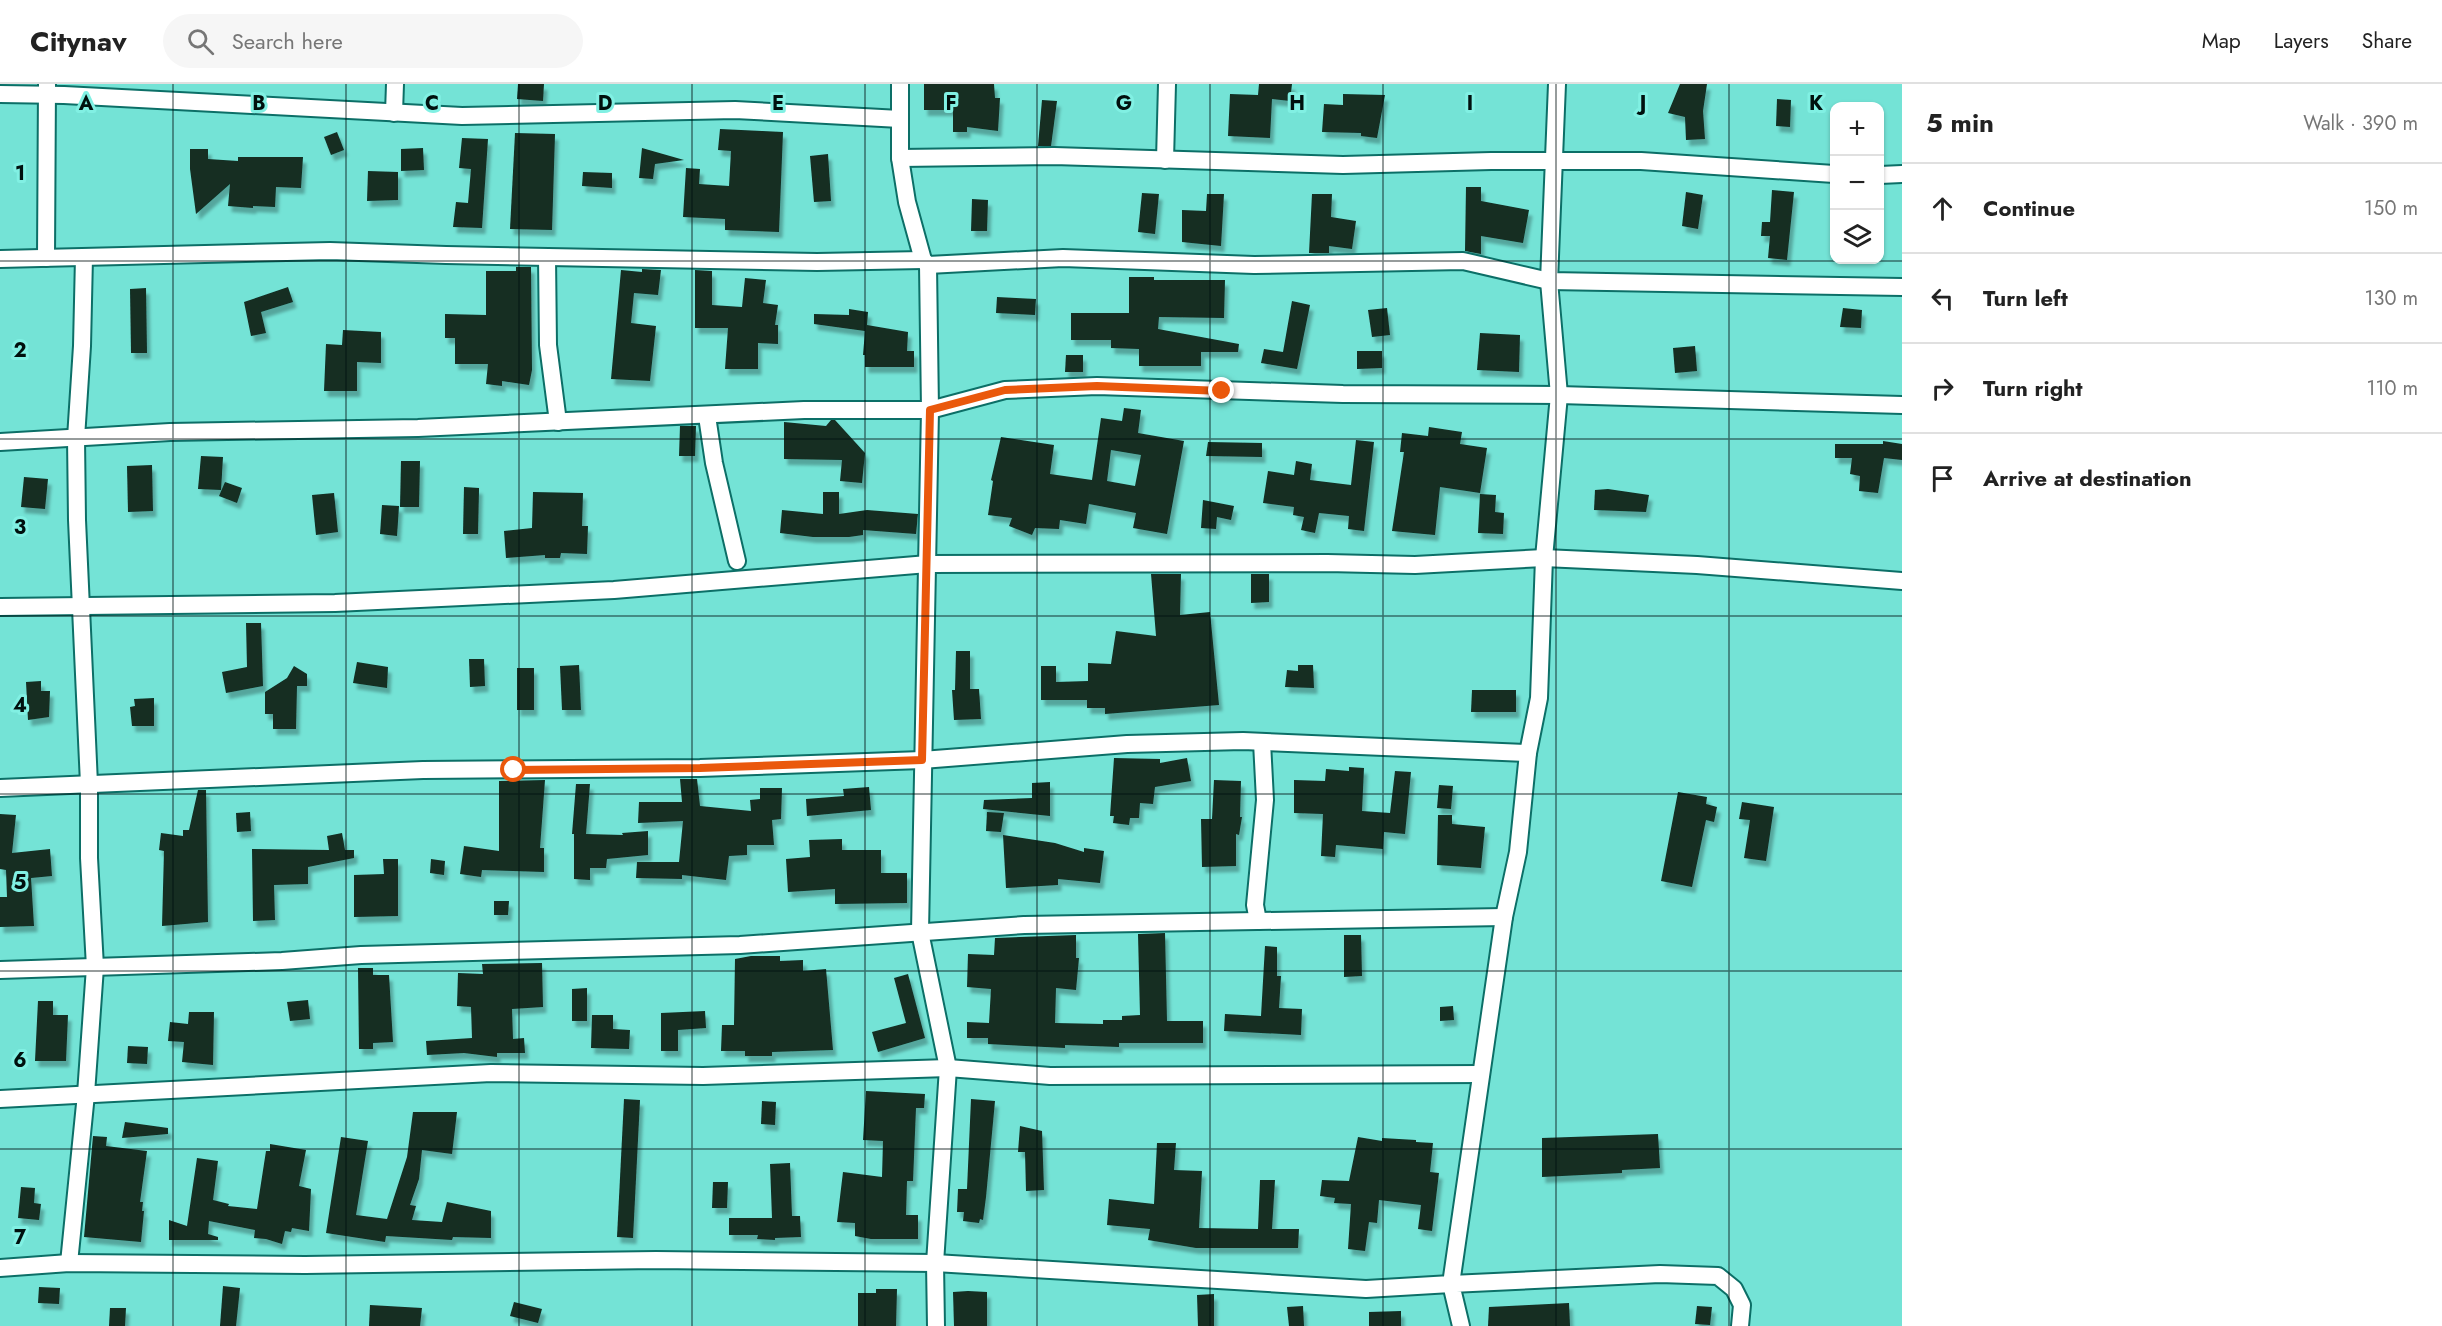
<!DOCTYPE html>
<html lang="en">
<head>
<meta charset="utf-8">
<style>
  body { margin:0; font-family:Jost,sans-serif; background:#f6f6f6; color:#222 }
  .controls { position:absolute; right:18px; top:18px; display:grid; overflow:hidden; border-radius:12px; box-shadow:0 2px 4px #0004 }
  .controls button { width:54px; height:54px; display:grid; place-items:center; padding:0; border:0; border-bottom:2px solid #e0e0e0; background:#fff; color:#222; font:30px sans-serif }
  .stop { position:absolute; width:18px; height:18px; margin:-14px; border:4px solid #ea580c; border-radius:50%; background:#fff }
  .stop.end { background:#ea580c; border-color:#fff; box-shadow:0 2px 6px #0008 }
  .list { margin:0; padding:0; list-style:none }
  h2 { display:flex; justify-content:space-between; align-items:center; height:78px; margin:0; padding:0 24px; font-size:26px }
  h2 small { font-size:20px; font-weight:400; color:#767676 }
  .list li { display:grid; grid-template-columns:39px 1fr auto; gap:18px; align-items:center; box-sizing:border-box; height:90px; padding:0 24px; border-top:2px solid #e0e0e0 }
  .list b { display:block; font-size:22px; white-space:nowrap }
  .list em { font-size:20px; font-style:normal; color:#767676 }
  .icon { flex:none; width:33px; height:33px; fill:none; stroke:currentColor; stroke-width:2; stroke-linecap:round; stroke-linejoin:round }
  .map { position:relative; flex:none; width:1902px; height:1242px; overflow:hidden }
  header { display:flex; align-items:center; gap:36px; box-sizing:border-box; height:84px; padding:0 30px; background:#fff; border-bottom:2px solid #e0e0e0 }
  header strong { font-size:28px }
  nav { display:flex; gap:33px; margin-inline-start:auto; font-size:21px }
  .search { width:420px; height:54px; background:#f6f6f6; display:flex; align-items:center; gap:15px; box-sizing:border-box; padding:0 21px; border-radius:33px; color:#767676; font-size:22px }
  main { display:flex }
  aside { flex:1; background:#fff }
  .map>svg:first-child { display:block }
  .building { fill:#122f24; fill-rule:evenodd; filter:url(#shadow) }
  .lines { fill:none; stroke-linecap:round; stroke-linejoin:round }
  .minor-casing { stroke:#0c6f67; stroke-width:20 }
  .minor { stroke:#fff; stroke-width:16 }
  .route { stroke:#ea580c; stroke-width:8 }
  .grid { fill:none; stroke:#00100e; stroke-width:1.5; stroke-opacity:0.55 }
  .grid-label { font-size:20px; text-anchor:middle; font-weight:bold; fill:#00100e; stroke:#81f0e3; stroke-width:6; stroke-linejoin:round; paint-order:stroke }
</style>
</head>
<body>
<header>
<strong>Citynav</strong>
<div class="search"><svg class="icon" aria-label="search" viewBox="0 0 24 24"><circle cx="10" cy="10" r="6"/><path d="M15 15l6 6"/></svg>Search here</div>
<nav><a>Map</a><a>Layers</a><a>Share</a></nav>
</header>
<main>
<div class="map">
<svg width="1902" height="1242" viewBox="0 0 1902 1242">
  <defs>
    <filter id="shadow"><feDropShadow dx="3.5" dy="6" stdDeviation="1.5" flood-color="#0004"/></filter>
  </defs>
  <rect width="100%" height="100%" fill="#74e3d6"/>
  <g class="building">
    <polygon points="518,0 544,0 543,17 517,15"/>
    <polygon points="924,0 994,0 995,14 1000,14 998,47 967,43 967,48 953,48 953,26 924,26"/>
    <polygon points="1259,0 1292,0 1290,17 1272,15 1270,54 1228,52 1230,10 1258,11"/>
    <polygon points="1680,0 1707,0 1703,27 1705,55 1686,56 1685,33 1668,29"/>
    <polygon points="1343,10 1385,11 1377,54 1361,52 1361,49 1322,48 1324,20 1343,21"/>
    <polygon points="1777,15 1791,16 1790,43 1776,42"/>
    <polygon points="1042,16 1057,17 1051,62 1038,62"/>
    <polygon points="720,45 783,48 779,148 725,146 725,135 683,133 686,84 700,85 699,100 729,102 731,67 718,66"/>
    <polygon points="337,48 344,66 331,71 324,53"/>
    <polygon points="515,49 555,50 552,146 510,145"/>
    <polygon points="462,54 488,55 482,144 453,143 456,118 468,119 471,85 459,84"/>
    <polygon points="423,64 424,86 401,87 401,65"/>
    <polygon points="642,64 684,76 655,80 653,95 639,94"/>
    <polygon points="190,65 208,65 208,75 238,77 238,73 303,73 301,104 276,103 275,123 253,122 253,124 228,122 230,100 196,130 190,85"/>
    <polygon points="828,70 831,117 814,118 810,72"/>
    <polygon points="368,87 398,88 398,116 367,117"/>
    <polygon points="583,88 612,89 612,104 582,102"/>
    <polygon points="1466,103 1481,103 1481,117 1529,126 1523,159 1481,152 1481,170 1465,167"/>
    <polygon points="1772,106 1794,108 1787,176 1768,174 1770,152 1761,152 1762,138 1770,138"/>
    <polygon points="1686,108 1703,111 1698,145 1682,142"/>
    <polygon points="1142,109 1159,110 1155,150 1138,148"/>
    <polygon points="1207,110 1224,110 1221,162 1182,158 1182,126 1206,127"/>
    <polygon points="1312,110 1332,110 1331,133 1356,137 1352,165 1329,162 1329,169 1309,169"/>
    <polygon points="972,115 988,116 987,147 971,147"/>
    <polygon points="516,183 531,183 532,286 529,301 502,297 502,302 486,300 488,280 455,280 455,254 445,254 445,230 486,231 486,187 516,187"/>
    <polygon points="642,185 661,186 658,211 634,209 631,239 656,242 650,297 611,295 621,186 642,188"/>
    <polygon points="695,186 712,187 712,221 742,223 745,194 766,196 763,219 778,221 775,241 778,241 778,260 758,259 758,285 725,285 728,244 695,244"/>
    <polygon points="1129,193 1154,193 1154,196 1225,196 1224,234 1159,233 1158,245 1239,260 1238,268 1201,268 1201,282 1139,282 1139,265 1111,264 1111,256 1071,256 1071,229 1129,229"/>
    <polygon points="288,203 293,218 261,228 266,249 251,252 244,218"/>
    <polygon points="146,204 147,269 131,269 130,205"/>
    <polygon points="997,213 1036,215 1035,231 996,229"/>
    <polygon points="1292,217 1310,221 1297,285 1261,279 1264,265 1283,268"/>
    <polygon points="1387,224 1390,251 1372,253 1368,226"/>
    <polygon points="1843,224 1862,226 1861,244 1840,243"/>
    <polygon points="849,225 868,228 867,241 908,248 907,267 914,267 914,283 865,283 865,271 863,271 865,247 814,240 814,230 849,231"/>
    <polygon points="343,246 381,248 381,279 357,278 357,307 324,307 326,260 342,261"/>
    <polygon points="1480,249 1520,251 1519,288 1477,286"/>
    <polygon points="1695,262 1697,287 1675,289 1673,264"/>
    <polygon points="1357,267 1382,267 1382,284 1357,285"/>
    <polygon points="1066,271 1083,271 1083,288 1065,288"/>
    <path d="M1124,324L1141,326L1138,349L1184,357L1167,450L1133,444L1136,429L1089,420L1086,440L1060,436L1059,445L1035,444L1032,451L1009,442L1012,434L988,431L993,397L991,396L1001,353L1054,361L1050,390L1092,396L1101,334L1122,337ZM1111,366L1141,371L1135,402L1107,397Z"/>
    <polygon points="831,336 835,336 865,369 862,399 840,397 842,376 784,375 784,338 826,342"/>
    <polygon points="680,342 696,342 695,372 679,372"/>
    <polygon points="1429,343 1462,348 1460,360 1487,364 1480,409 1440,403 1435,451 1392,447 1404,368 1400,368 1402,349 1428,352"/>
    <polygon points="1356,356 1374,358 1364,447 1348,445 1349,432 1319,429 1315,449 1301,446 1304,433 1293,431 1294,423 1263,419 1268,387 1294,391 1296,377 1312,380 1310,396 1351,401"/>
    <polygon points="1883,357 1902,360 1902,376 1884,374 1878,409 1859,407 1860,392 1850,390 1852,374 1835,374 1835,360 1883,360"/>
    <polygon points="1208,358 1262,359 1262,373 1206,372"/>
    <polygon points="201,372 223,373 221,406 198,405"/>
    <polygon points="401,377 420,377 419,423 400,423"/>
    <polygon points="152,381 153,427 128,428 127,382"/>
    <polygon points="24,393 48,395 45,425 21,423"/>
    <polygon points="225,398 242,404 237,419 219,412"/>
    <polygon points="464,403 479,404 479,406 478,450 463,450"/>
    <polygon points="1608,405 1649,411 1646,428 1594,426 1595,406"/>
    <polygon points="533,408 583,409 582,442 588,442 587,470 561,469 560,474 545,474 545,471 506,474 504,447 532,444"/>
    <polygon points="823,408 839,408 839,430 867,426 918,430 916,450 863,446 863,451 849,453 813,453 780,449 782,426 823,430"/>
    <polygon points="334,409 338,448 316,451 312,411"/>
    <polygon points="1480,410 1496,411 1495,428 1504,429 1503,450 1478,449"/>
    <polygon points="1203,416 1234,422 1231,436 1217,433 1216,445 1201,444"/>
    <polygon points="382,421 399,422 397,452 380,450"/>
    <polygon points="1151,490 1181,490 1180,531 1210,528 1219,621 1105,630 1105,624 1087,624 1087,616 1041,616 1041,582 1056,582 1056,598 1088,597 1088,579 1111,580 1116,547 1156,552"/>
    <polygon points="1251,490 1269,490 1269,518 1251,519"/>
    <polygon points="246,539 261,539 263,602 226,609 222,588 247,583"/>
    <polygon points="956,567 970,567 970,605 979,605 981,635 954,636 952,606 955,606"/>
    <polygon points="469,575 484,575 485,602 470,603"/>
    <polygon points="357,578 388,583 387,604 353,599"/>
    <polygon points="579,581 581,626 562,626 560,582"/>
    <polygon points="1298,581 1313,581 1314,604 1285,603 1287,586 1298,587"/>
    <polygon points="294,582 307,590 307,602 297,602 296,645 273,645 273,630 265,630 265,608 287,594"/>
    <rect x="517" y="584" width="17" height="42"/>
    <polygon points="41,597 41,607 50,607 49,633 28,636 26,598"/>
    <polygon points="1472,606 1516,606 1516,628 1471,628"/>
    <polygon points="154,614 154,642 132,642 130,623 135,622 134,615"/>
    <polygon points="1114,674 1160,675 1160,679 1187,674 1191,697 1155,703 1153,720 1140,719 1139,734 1130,734 1129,741 1113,739 1114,732 1110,732"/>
    <polygon points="1349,683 1364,684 1362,727 1390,729 1395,687 1411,688 1405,750 1384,748 1383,765 1336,761 1335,773 1321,772 1323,730 1294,729 1294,696 1325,697 1326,685 1349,687"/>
    <polygon points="680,695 697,695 700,722 751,727 750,716 760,715 760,704 782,704 781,735 772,736 774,761 747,761 747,771 729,772 726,796 682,791 682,795 636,794 637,778 679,778 683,737 638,739 639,718 682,718"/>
    <polygon points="545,696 540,764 544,764 544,788 482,786 481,793 460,790 464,762 499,767 499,697"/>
    <polygon points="1214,696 1241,697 1240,733 1242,733 1239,751 1236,750 1236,782 1202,783 1201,735 1212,735"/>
    <polygon points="1050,698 1050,732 983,725 984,716 1032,714 1032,699"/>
    <polygon points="576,700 590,700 586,750 623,751 622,749 648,747 648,771 607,775 606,784 590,784 590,796 574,795 574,750 572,750"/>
    <polygon points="1439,701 1453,702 1451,725 1437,724"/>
    <polygon points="869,703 871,726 807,732 806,715 844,712 843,705"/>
    <polygon points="198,706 206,706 208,838 162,842 164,767 159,766 161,749 183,752 183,746 189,746"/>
    <polygon points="1678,708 1707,713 1706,720 1717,723 1714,738 1706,736 1692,803 1661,797"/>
    <polygon points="1742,718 1774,723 1766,777 1744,774 1750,736 1739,735"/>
    <polygon points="250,728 251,747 237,748 236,729"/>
    <polygon points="987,728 1004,729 1001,748 986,747"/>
    <polygon points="0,730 16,731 12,769 50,765 52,792 31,794 34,842 0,843 0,813 7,813 6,786 0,785"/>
    <polygon points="1438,731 1452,731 1452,740 1485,743 1481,784 1437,781"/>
    <polygon points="342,749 345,766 354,766 354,774 308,783 308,800 274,801 275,836 253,837 252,765 329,766 327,752"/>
    <polygon points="1003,751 1055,759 1084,768 1084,764 1104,767 1100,799 1058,795 1058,801 1006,804"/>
    <polygon points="842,755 842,766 881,766 881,789 907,789 907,819 835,820 835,805 788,808 786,775 810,773 809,756"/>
    <polygon points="383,775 398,775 398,832 354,833 354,791 384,790"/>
    <polygon points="431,775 445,777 444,791 430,789"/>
    <polygon points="494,817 509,817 508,831 494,831"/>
    <polygon points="1165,849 1167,937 1203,937 1203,959 1119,959 1119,963 1065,961 1065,964 988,960 988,954 967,954 967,938 989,939 991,905 967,903 968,870 994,871 995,854 1076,851 1076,874 1079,874 1076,906 1056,904 1055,939 1103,940 1103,936 1122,936 1122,932 1140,931 1138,850"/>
    <polygon points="1344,851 1361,851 1362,892 1344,893"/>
    <polygon points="1265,862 1277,863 1277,892 1281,892 1279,924 1302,925 1301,951 1224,947 1225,930 1261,932"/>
    <polygon points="751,872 780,872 780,877 803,876 803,887 826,885 833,966 772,968 772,972 745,972 745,967 721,967 722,941 734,941 735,875"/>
    <polygon points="542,879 543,923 512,925 513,955 524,954 525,969 497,969 497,973 464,969 427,971 426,957 472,954 471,923 457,922 458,889 483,890 482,880"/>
    <polygon points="358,884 373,884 373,891 389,891 393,958 373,959 373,965 359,965"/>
    <polygon points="908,890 925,954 878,968 872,948 906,939 894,894"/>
    <polygon points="587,904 587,937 572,937 572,905"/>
    <polygon points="308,916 310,935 290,937 287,918"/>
    <polygon points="38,917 53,917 53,931 68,931 66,977 35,977"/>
    <polygon points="1453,922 1454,936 1440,937 1440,923"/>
    <polygon points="705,927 706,944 678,946 678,967 661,967 661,929"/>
    <polygon points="189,928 214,928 213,981 182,978 184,958 168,957 170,938 188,940"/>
    <polygon points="592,931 613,931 613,945 630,946 629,965 591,964"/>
    <polygon points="128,962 148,963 147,980 127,979"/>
    <polygon points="866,1007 925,1010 924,1024 916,1024 913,1097 907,1097 906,1131 918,1131 918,1155 871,1155 855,1152 855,1139 837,1138 843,1088 882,1093 883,1057 863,1056"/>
    <polygon points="624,1015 640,1016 633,1154 617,1153"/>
    <polygon points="971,1015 995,1017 986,1113 983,1136 980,1135 979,1139 963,1137 964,1128 957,1128 958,1105 967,1105"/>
    <polygon points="762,1017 776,1018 775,1041 761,1040"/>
    <polygon points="413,1028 457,1028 452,1070 422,1066 419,1095 410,1121 416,1122 412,1136 442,1138 447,1118 491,1127 491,1154 453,1153 452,1156 386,1152 385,1158 326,1149 341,1053 368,1057 356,1131 387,1135 407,1073"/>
    <polygon points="125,1038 168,1044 168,1050 122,1054"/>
    <polygon points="1020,1042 1042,1047 1044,1106 1026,1107 1025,1068 1018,1068"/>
    <polygon points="1658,1050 1660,1084 1622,1086 1622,1089 1542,1093 1542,1054"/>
    <polygon points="93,1052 107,1053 106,1062 147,1067 140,1118 143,1118 142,1127 144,1127 141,1158 84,1153"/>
    <polygon points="1358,1053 1382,1057 1382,1054 1416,1056 1416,1058 1433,1059 1430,1088 1439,1089 1432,1147 1418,1145 1421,1121 1379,1116 1377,1139 1369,1138 1365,1167 1348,1165 1351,1120 1334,1119 1335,1114 1320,1112 1322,1096 1349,1097"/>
    <polygon points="1157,1059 1176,1059 1174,1086 1202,1087 1199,1144 1258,1145 1260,1096 1275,1096 1272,1145 1299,1145 1298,1164 1196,1164 1148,1156 1150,1145 1107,1141 1109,1115 1154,1120"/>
    <polygon points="270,1060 306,1066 299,1102 311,1105 309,1147 292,1144 291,1148 285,1147 282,1160 266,1155 254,1154 255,1146 209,1137 208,1150 218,1153 218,1156 169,1156 169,1136 187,1142 197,1074 218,1077 213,1116 229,1120 228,1122 257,1125 266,1067 270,1067"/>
    <polygon points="790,1079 792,1132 800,1132 801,1153 775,1154 775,1156 757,1155 758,1151 729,1151 729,1134 772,1134 770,1080"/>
    <polygon points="713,1098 728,1098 727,1124 712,1124"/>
    <polygon points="21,1103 35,1104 34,1119 41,1120 39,1136 18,1134"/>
    <polygon points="223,1202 240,1204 236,1242 220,1242"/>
    <polygon points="39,1203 60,1204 59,1220 38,1219"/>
    <polygon points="876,1205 897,1205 896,1242 858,1242 858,1209 876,1209"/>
    <polygon points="968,1207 987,1208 987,1242 954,1242 953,1208"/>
    <polygon points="1214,1210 1214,1242 1198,1242 1197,1211"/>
    <polygon points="514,1218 542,1225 538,1239 510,1232"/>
    <polygon points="1569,1219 1570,1242 1488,1242 1489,1223"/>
    <polygon points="370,1221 422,1224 420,1242 369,1242"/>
    <polygon points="1303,1222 1304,1242 1289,1242 1287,1223"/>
    <polygon points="1697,1222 1712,1223 1710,1241 1695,1240"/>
    <polygon points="110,1224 126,1224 125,1242 109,1242"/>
    <polygon points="1401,1227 1401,1242 1369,1242 1369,1228"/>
  </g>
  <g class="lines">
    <g class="minor-casing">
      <g id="minor">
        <polyline points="900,0 900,74 907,118 923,176 928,181 930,326 920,848 948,984 935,1179 936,1242"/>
        <polyline points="0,10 64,11 462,32 735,26 900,35"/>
        <polyline points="394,29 395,0"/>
        <polyline points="900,74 1054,72 1343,81 1491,77 1641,77 1834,90"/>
        <polyline points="1165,76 1167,0"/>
        <polyline points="1880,91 1902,90"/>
        <polyline points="547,173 548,261 558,338"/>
        <polyline points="46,174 47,1"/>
        <polyline points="0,175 330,167 446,171 817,178 923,176"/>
        <polyline points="928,181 1063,174 1254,181 1463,177 1549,197 1902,203"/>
        <polyline points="707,332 714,379 737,477"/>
        <polyline points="0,358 170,348 418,344 804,326 930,326 1005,306 1097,302 1343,310 1559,311 1902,321"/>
        <polyline points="0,523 335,519 614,506 928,480 1327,479 1415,481 1544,474 1697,481 1902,497"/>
        <polyline points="0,704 423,686 700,684 922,676 1127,660 1243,657 1528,669"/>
        <polyline points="1258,837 1255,821 1265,716 1262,658"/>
        <polyline points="0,886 282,877 361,871 740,861 1024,841 1504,833"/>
        <polyline points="0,1015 491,989 703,992 948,984 1050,992 1481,990"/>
        <polyline points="69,1179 86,1010 95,883 89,774 89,700 77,436 76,354 82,262 84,173"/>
        <polyline points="0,1184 69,1179 305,1181 656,1176 935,1179 1366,1205 1451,1200 1504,833 1518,768 1528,669 1539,614 1544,474 1559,311 1549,197 1557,0"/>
        <polyline points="1461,1242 1451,1200 1660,1190 1718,1192 1734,1205 1742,1221 1740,1242"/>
      </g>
    </g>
    <use href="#minor" class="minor"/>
  </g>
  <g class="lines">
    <polyline class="route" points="514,686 700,684 922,676 930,326 1005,306 1097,302 1222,307"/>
  </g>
  <path class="grid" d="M173,0V1242M346,0V1242M519,0V1242M692,0V1242M865,0V1242M1037,0V1242M1210,0V1242M1383,0V1242M1556,0V1242M1729,0V1242M0,177H1902M0,355H1902M0,532H1902M0,710H1902M0,887H1902M0,1065H1902"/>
  <g class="grid-label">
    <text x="86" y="26">A</text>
    <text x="259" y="26">B</text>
    <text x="432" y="26">C</text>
    <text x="605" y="26">D</text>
    <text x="778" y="26">E</text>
    <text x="951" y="26">F</text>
    <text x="1124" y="26">G</text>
    <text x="1297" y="26">H</text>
    <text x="1470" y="26">I</text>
    <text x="1643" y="26">J</text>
    <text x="1816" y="26">K</text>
    <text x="20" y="96">1</text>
    <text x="20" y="273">2</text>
    <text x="20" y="450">3</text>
    <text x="20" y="628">4</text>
    <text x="20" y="805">5</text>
    <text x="20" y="983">6</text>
    <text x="20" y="1160">7</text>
  </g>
</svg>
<div class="controls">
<button>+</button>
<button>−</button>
<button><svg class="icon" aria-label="layers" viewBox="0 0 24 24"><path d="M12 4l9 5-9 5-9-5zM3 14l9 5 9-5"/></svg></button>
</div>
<div class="stop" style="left:514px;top:686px"></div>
<div class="stop end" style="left:1222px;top:307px"></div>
</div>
<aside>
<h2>5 min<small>Walk · 390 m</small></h2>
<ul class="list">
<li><svg class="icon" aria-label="ahead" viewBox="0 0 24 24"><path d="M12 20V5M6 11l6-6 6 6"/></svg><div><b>Continue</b></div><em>150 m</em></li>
<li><svg class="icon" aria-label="left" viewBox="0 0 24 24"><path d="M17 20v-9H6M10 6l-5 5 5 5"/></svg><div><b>Turn left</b></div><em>130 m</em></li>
<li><svg class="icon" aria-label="right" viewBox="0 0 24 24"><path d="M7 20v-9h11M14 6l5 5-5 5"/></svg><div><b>Turn right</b></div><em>110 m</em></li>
<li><svg class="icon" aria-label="arrive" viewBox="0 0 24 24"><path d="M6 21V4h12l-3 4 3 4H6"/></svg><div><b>Arrive at destination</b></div></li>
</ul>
</aside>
</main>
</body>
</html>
